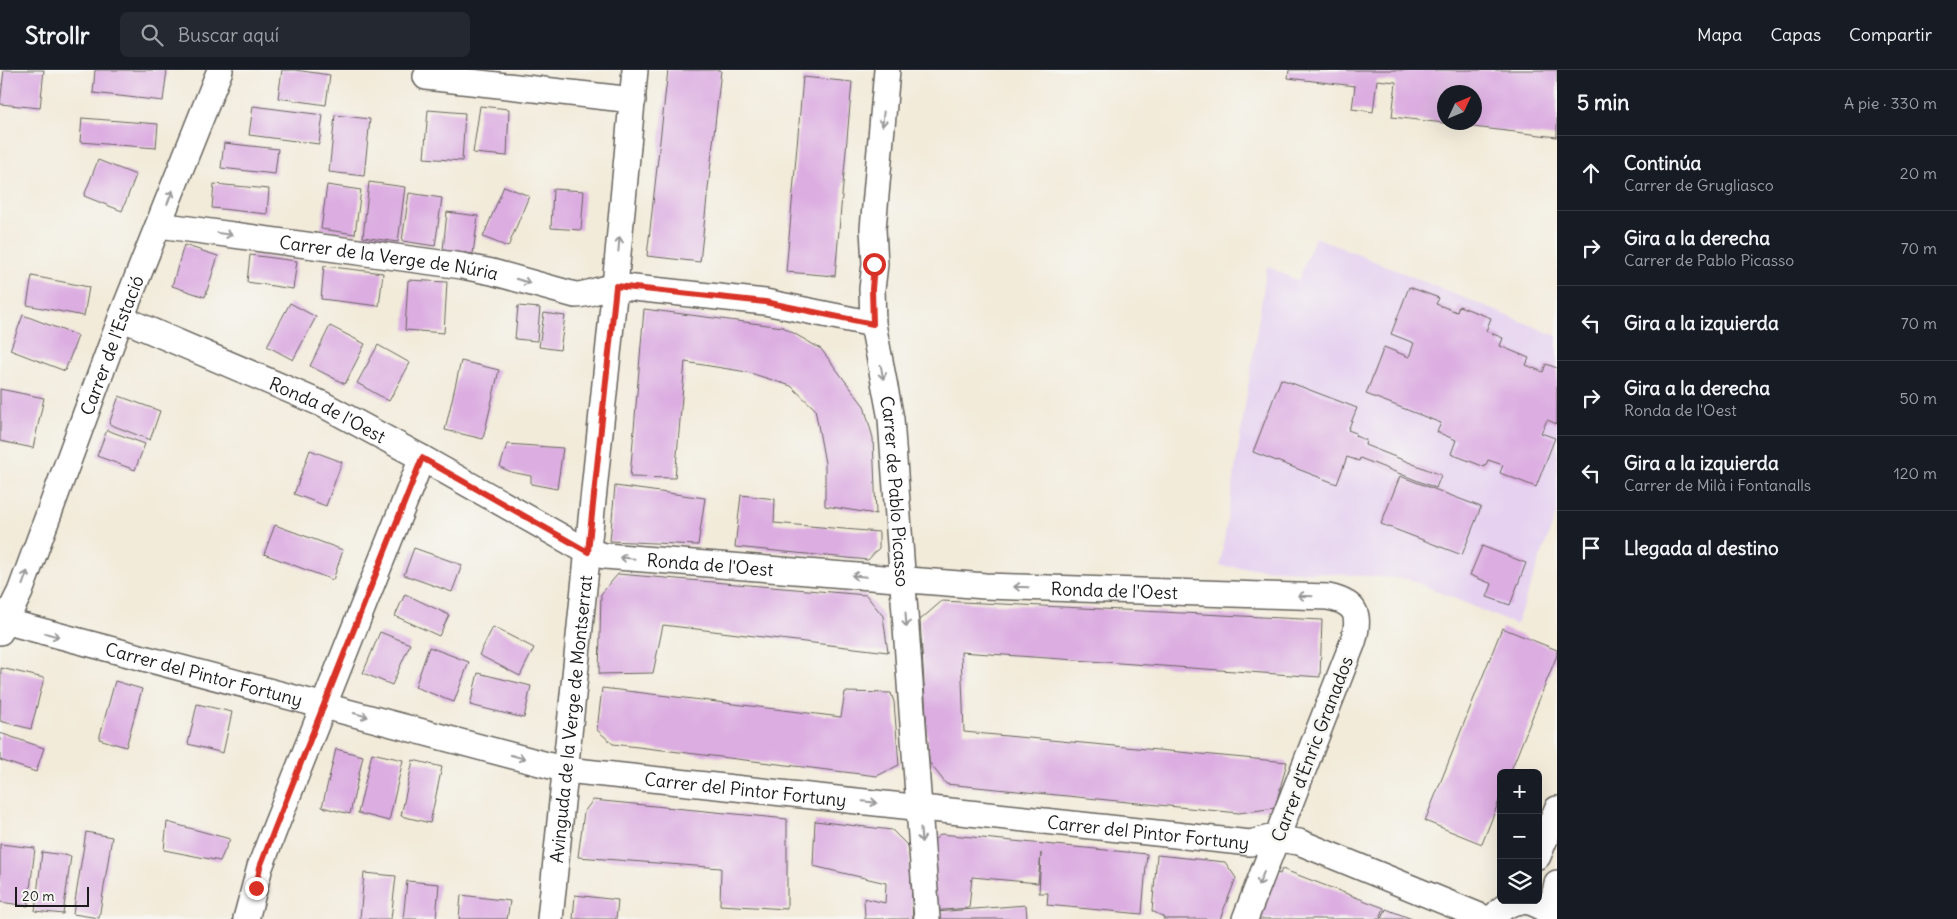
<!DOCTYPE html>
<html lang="es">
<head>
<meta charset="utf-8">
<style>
  body { margin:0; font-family:Delius,sans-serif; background:#242831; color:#f1f3f6 }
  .controls { position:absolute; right:15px; bottom:15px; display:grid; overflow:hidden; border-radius:8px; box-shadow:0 5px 20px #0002 }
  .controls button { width:45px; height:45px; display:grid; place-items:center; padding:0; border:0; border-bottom:1px solid #363941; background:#171b24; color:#f1f3f6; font:25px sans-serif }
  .compass { position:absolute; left:1437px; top:15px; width:45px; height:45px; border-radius:50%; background:#171b24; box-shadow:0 5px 20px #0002; rotate:46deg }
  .scale { position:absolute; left:15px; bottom:12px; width:74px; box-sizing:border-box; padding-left:5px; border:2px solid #1c1c1c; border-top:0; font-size:14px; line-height:18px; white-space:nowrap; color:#1c1c1c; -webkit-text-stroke:4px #f6f6f2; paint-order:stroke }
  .stop { position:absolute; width:15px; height:15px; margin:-11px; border:4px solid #d93025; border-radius:50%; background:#fff }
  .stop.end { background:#d93025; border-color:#fff; box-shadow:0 1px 5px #0008 }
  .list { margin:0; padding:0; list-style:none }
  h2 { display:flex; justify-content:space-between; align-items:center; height:65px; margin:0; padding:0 20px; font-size:21px }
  h2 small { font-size:16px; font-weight:400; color:#9ea1a6 }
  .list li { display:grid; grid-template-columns:32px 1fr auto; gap:15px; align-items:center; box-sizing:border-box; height:75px; padding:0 20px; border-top:1px solid #363941 }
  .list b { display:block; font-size:19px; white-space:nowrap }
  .list p { margin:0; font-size:16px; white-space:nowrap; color:#9ea1a6 }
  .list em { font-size:16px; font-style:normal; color:#9ea1a6 }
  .icon { flex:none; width:28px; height:28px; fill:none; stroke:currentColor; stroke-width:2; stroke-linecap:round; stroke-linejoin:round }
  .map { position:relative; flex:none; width:1557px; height:849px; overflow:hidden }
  header { display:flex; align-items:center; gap:30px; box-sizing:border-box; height:70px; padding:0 25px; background:#171b24; border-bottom:1px solid #363941 }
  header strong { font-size:24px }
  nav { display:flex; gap:28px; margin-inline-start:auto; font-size:18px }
  .search { width:350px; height:45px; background:#242831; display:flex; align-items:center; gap:12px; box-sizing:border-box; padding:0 18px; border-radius:8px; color:#9ea1a6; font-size:19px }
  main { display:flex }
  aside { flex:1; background:#171b24 }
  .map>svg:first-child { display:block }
  .built { fill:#e6d2f0 }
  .building { fill:#dcade1 }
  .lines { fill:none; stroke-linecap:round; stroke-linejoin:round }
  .street-casing { stroke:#67645e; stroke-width:28 }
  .street { stroke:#fff; stroke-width:25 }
  .oneway { stroke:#999 }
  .route { stroke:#d93025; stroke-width:6 }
  .labels { text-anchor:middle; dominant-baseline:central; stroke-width:5; stroke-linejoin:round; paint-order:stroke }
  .street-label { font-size:18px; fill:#1c1c1c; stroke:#f6f6f2 }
</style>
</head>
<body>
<header>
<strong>Strollr</strong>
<div class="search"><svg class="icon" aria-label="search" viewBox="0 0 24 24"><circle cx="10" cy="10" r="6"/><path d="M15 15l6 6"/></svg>Buscar aquí</div>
<nav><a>Mapa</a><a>Capas</a><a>Compartir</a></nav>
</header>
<main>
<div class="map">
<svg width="1557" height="849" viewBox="0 0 1557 849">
  <rect width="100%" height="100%" fill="#f6f6f2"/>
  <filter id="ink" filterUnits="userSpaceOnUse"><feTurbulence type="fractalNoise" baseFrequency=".02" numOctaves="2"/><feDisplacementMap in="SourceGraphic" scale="10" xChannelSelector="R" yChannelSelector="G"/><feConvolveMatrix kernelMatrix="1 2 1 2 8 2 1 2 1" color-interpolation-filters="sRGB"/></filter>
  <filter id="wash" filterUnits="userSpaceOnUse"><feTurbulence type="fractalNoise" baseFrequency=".0096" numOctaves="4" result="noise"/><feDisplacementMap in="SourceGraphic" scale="20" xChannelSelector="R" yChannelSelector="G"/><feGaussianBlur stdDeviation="1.12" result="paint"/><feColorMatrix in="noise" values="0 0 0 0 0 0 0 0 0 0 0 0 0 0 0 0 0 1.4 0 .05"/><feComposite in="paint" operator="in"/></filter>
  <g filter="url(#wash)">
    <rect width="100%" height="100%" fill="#f2ebda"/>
    <polygon class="built" points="1315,167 1557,266 1557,442 1516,555 1409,509 1220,496 1267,196 1298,211"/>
    <g id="blocks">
      <g class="building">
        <polygon points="4,0 44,0 40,38 0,34"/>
        <polygon points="95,0 167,0 163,31 93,23"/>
        <polygon points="282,0 295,0 330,5 326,35 278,28"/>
        <polygon points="668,0 721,0 700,192 647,186"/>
        <polygon points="1289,0 1557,0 1557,67 1448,54 1474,52 1474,22 1444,22 1444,53 1392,47 1396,12 1377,10 1373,42 1352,39 1355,16 1288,8"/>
        <polygon points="803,7 852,12 835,206 786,202"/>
        <polygon points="253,36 323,45 319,74 249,65"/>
        <polygon points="480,36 509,39 507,86 473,83"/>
        <polygon points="428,40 465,43 462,91 424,88"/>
        <polygon points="335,45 370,49 364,106 329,102"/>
        <polygon points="82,48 158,54 156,78 80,72"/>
        <polygon points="224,73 278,79 275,104 221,98"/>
        <polygon points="98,90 136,105 122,141 84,126"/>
        <polygon points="369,112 405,117 398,172 363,167"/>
        <polygon points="214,114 269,119 267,144 212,138"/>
        <polygon points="327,115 361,120 355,164 321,159"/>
        <polygon points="504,116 529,126 508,177 483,167"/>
        <polygon points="553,119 584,121 581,160 551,158"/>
        <polygon points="409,123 442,128 435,176 402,171"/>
        <polygon points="447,142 478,146 473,184 443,180"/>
        <polygon points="184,175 218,186 205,227 172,216"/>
        <polygon points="250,185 297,191 293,219 247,212"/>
        <polygon points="324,196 383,203 379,236 321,229"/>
        <polygon points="32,206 89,217 84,246 27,235"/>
        <polygon points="408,210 447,212 444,263 405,260"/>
        <polygon points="1409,217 1439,228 1436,234 1457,242 1459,236 1491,248 1486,261 1503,268 1500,276 1529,288 1526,295 1543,302 1546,294 1557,298 1557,354 1547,350 1541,363 1555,368 1536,417 1500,403 1503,395 1488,390 1485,397 1451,384 1456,370 1437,362 1441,353 1366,324 1384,277 1409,287 1414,273 1391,264"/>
        <polygon points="290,233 316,247 293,290 267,276"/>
        <polygon points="518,236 540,238 537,271 515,269"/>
        <polygon points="644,239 783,257 821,279 864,336 873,368 876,444 825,436 825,393 815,339 791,316 747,302 685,292 675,408 630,407"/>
        <polygon points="544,243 565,246 560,280 539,277"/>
        <polygon points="23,245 78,266 65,301 10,280"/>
        <polygon points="330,256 365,274 345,314 310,296"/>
        <polygon points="378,275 410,293 389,331 357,313"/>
        <polygon points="461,291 499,300 483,369 445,360"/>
        <polygon points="1281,309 1357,338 1348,360 1356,363 1355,366 1366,370 1365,375 1441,405 1436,418 1360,388 1359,391 1347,387 1337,414 1253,382"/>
        <polygon points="0,319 44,328 33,378 0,371"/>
        <polygon points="119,326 160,341 150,370 109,354"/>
        <polygon points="107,360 145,374 135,400 97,386"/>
        <polygon points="507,374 563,378 557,419 531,414 531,406 511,402 500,397"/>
        <polygon points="310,380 342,392 326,436 294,424"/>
        <polygon points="1400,406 1481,437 1462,485 1381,454"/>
        <polygon points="615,416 705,428 698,475 610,471"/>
        <polygon points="741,425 775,429 774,453 879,462 879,478 868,490 735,477"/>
        <polygon points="275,455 343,480 333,510 264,484"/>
        <polygon points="1482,476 1526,493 1510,535 1487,527 1492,514 1470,505"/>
        <polygon points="414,478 462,495 452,522 404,505"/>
        <polygon points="618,504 866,525 883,546 888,582 663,555 653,603 599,604 601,524"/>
        <polygon points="405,524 449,545 439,566 395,546"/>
        <polygon points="942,531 1322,550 1320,607 961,582 964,662 1287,692 1275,738 1239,743 946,714 929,692 920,550"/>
        <polygon points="493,557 534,578 520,606 479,585"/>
        <polygon points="1502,558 1557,580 1557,585 1510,703 1501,703 1501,726 1482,774 1425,751"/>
        <polygon points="380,562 410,574 392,615 363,603"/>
        <polygon points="429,577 469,592 454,632 415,617"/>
        <polygon points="1,598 44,608 31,659 0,651"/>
        <polygon points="478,603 531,616 524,648 470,635"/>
        <polygon points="115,611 142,619 126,677 99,669"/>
        <polygon points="602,618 841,647 845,622 891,623 894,632 899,695 877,706 613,674 597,660"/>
        <polygon points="197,634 232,642 223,683 188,674"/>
        <polygon points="0,663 44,678 36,702 0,690"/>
        <polygon points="336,679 363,686 350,744 322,737"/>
        <polygon points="372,683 403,690 389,751 358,743"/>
        <polygon points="413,690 442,697 430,753 401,746"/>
        <polygon points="593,730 787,749 787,839 720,835 721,798 578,787 584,742"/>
        <polygon points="815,751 892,760 909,777 913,849 865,849 864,828 885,833 886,813 813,796"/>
        <polygon points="167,752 230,769 220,791 164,780"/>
        <polygon points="86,762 112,767 99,848 73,844"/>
        <polygon points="941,764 1147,784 1142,844 1047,835 1048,823 1039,823 1041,783 1038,813 972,807 969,838 931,841 930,774"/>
        <polygon points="0,774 35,778 28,836 0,832"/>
        <polygon points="42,782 71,786 63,844 35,841"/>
        <polygon points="1157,785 1225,792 1236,808 1220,849 1163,849 1164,847 1152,841"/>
        <polygon points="1282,799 1384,838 1380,849 1252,849 1275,802 1280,804"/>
        <polygon points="364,803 396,806 391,849 360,849"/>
        <polygon points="407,811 439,814 436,849 403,849"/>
        <polygon points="461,825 510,831 507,849 459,849"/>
        <polygon points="575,825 618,830 616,849 573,849"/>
        <polygon points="1026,835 1027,849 936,849 936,842"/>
        <polygon points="1386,839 1412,849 1382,849"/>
      </g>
    </g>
  </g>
  <g filter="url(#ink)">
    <use href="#blocks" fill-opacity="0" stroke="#67645e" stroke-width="1"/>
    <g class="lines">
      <g class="street-casing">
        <g id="street">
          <path id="s1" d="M887,0L873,159L875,194L872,219L873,254L891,349L927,849"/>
          <polyline points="426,7 633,30"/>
          <path id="s2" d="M159,155L462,196L492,202L575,225C590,225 601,218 615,216L765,232L873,254"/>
          <path id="s3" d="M121,248L322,334L422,388L588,482L605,486L985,516L1328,527C1357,533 1361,545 1353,572L1245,849"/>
          <path id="s4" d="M0,550L566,700L1250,773L1270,768L1299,772L1487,849"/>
          <path id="s5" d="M0,562L20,522L121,248L220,0"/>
          <polyline points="1538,786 1557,739"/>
          <polyline points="1553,848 1552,837 1557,813"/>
          <polyline points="246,849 260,797 275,758 422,388"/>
          <path id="s6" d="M550,849L615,216L635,0"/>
          <path d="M1493,849C1510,825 1536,826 1553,849"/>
        </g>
      </g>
      <use href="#street" class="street"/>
    </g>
    <defs><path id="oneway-shaft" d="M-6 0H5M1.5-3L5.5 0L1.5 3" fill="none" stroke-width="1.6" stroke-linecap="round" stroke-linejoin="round" transform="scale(1.25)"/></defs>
    <g class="oneway">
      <use href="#oneway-shaft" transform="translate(883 49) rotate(95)"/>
      <use href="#oneway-shaft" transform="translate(170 127) rotate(-69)"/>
      <use href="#oneway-shaft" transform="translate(225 164) rotate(8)"/>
      <use href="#oneway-shaft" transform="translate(619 174) rotate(-85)"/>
      <use href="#oneway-shaft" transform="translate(523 211) rotate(17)"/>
      <use href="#oneway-shaft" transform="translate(882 302) rotate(79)"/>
      <use href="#oneway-shaft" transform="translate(627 488) rotate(-175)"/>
      <use href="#oneway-shaft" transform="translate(859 506) rotate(-175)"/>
      <use href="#oneway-shaft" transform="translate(25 508) rotate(-70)"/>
      <use href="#oneway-shaft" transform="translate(1021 517) rotate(-178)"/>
      <use href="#oneway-shaft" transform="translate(1305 526) rotate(-178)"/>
      <use href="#oneway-shaft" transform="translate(906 550) rotate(86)"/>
      <use href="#oneway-shaft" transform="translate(52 565) rotate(15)"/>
      <use href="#oneway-shaft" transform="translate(361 645) rotate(15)"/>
      <use href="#oneway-shaft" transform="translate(518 687) rotate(15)"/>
      <use href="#oneway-shaft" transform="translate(870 732) rotate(6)"/>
      <use href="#oneway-shaft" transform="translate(921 765) rotate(86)"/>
      <use href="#oneway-shaft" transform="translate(1261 809) rotate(112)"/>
    </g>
  </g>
  <g class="lines" filter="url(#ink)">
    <polyline class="route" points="256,818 260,797 275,758 422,388 588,482 616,216 765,232 873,254 872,219 874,194"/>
  </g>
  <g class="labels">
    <g class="street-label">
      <text stroke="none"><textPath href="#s2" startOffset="232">Carrer de la Verge de Núria</textPath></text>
      <text stroke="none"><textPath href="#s5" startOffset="308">Carrer de l'Estació</textPath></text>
      <text stroke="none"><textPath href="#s3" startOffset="226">Ronda de l'Oest</textPath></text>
      <text stroke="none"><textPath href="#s1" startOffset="424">Carrer de Pablo Picasso</textPath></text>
      <text stroke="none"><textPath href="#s3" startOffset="646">Ronda de l'Oest</textPath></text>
      <text stroke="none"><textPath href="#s3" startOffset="1051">Ronda de l'Oest</textPath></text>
      <text stroke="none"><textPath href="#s4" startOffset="211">Carrer del Pintor Fortuny</textPath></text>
      <text stroke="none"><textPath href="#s6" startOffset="201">Avinguda de la Verge de Montserrat</textPath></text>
      <text transform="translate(1312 679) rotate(-69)">Carrer d'Enric Granados</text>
      <text stroke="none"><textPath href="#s4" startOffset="766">Carrer del Pintor Fortuny</textPath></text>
      <text stroke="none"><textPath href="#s4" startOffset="1171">Carrer del Pintor Fortuny</textPath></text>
    </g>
  </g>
</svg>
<div class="controls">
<button>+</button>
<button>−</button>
<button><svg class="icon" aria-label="layers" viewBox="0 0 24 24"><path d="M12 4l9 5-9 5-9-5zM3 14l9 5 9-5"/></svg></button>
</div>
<svg class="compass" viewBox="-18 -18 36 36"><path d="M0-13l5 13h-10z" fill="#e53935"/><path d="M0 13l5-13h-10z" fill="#9ea1a6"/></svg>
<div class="scale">20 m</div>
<div class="stop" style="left:874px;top:194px"></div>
<div class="stop end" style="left:256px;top:818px"></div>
</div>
<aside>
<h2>5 min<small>A pie · 330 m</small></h2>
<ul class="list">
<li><svg class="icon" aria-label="ahead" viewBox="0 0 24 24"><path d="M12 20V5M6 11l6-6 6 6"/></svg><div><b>Continúa</b><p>Carrer de Grugliasco</p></div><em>20 m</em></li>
<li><svg class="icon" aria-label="right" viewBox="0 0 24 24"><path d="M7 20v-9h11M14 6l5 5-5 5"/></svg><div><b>Gira a la derecha</b><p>Carrer de Pablo Picasso</p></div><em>70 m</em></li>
<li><svg class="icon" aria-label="left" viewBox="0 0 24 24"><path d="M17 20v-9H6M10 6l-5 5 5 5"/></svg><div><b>Gira a la izquierda</b></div><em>70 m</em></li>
<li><svg class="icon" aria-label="right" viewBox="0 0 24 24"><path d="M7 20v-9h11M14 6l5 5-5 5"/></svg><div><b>Gira a la derecha</b><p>Ronda de l'Oest</p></div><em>50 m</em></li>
<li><svg class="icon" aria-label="left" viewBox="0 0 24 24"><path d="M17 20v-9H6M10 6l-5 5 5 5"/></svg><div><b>Gira a la izquierda</b><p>Carrer de Milà i Fontanalls</p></div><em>120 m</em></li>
<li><svg class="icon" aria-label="arrive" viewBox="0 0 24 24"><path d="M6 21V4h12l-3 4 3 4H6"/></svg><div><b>Llegada al destino</b></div></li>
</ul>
</aside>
</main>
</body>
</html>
